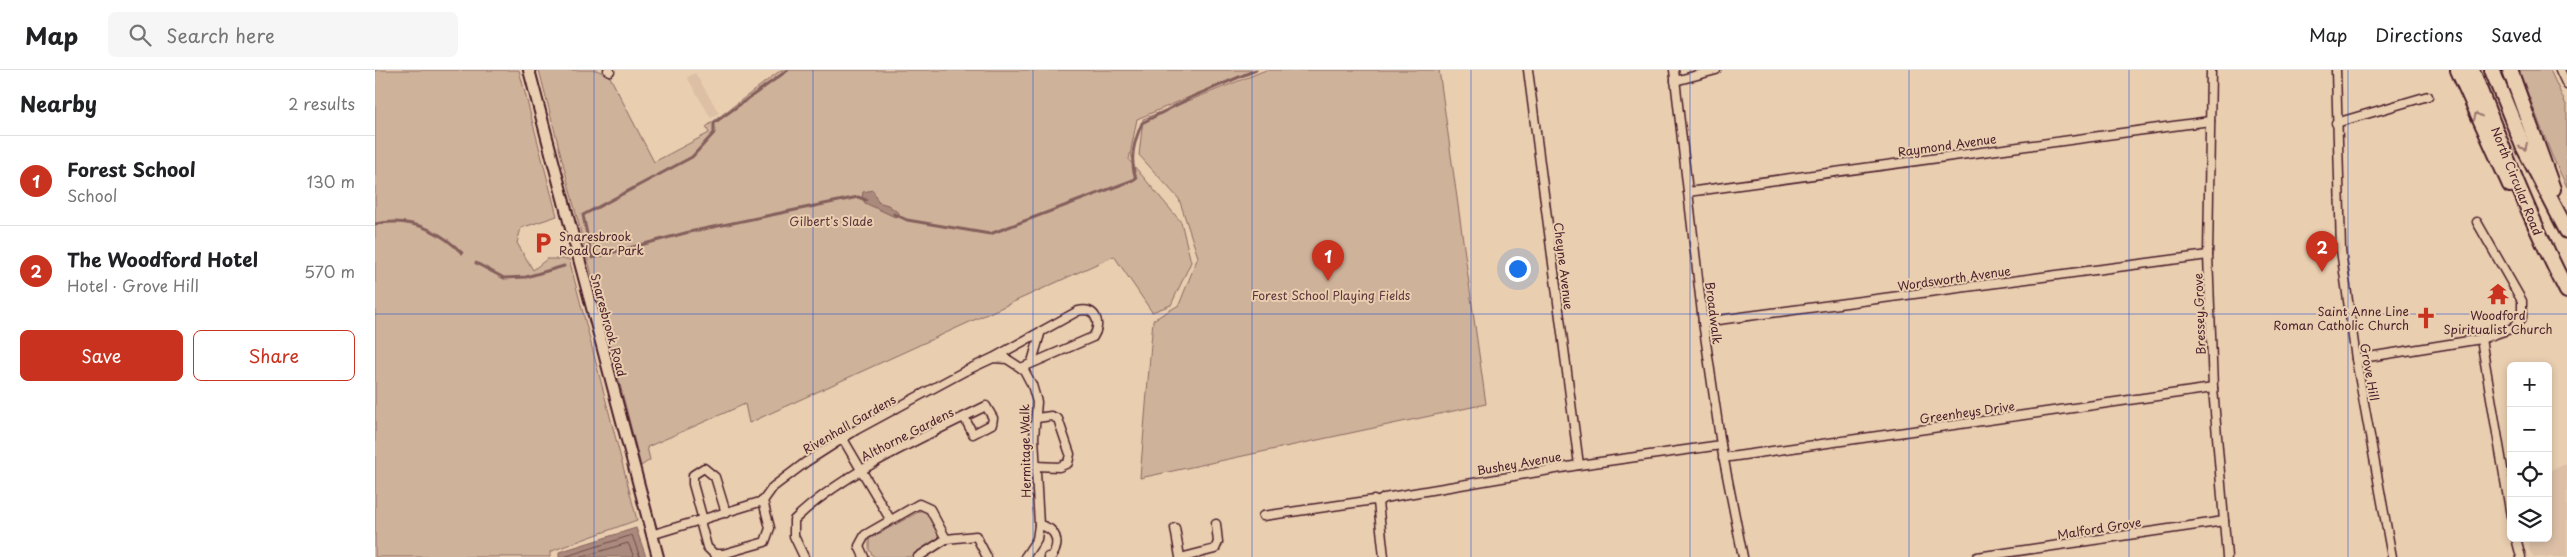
<!DOCTYPE html>
<html lang="en">
<head>
<meta charset="utf-8">
<style>
  body { margin:0; font-family:"Playpen Sans",sans-serif; background:#f6f6f6; color:#202124 }
  .controls { position:absolute; right:15px; bottom:15px; display:grid; overflow:hidden; border-radius:8px; box-shadow:0 2px 8px #0003 }
  .controls button { width:45px; height:45px; display:grid; place-items:center; padding:0; border:0; border-bottom:1px solid #e0e0e0; background:#fff; color:#202124; font:25px sans-serif }
  .you { position:absolute; left:1142px; top:198px; width:18px; height:18px; margin:-12px; border:4px solid #fff; border-radius:50%; background:#1a73e8; box-shadow:0 0 0 8px #1a73e833 }
  .badge { display:grid; place-items:center; width:32px; height:32px; border-radius:50%; background:#c8321e; color:#fff; font-size:16px; font-weight:700 }
  .pin { position:absolute; translate:-50% -41px; filter:drop-shadow(0 1px 2px #0008) }
  .pin::after { content:''; position:absolute; top:26px; width:18px; height:15px; background:inherit; clip-path:polygon(0 0,100% 0,50% 100%) }
  .list { margin:0; padding:0; list-style:none }
  h2 { display:flex; justify-content:space-between; align-items:center; height:65px; margin:0; padding:0 20px; font-size:21px }
  h2 small { font-size:16px; font-weight:400; color:#757577 }
  .list li { display:grid; grid-template-columns:32px 1fr auto; gap:15px; align-items:center; box-sizing:border-box; height:90px; padding:0 20px; border-top:1px solid #e0e0e0 }
  .list b { display:block; font-size:19px; white-space:nowrap }
  .list p { margin:0; font-size:16px; white-space:nowrap; color:#757577 }
  .list em { font-size:16px; font-style:normal; color:#757577 }
  .actions { display:flex; gap:10px; padding:15px 20px }
  .actions a { flex:1; padding:11px 0; border:1px solid #c8321e; border-radius:8px; text-align:center; font-size:18px; color:#c8321e }
  .actions .main { background:#c8321e; color:#fff }
  .icon { flex:none; width:28px; height:28px; fill:none; stroke:currentColor; stroke-width:2; stroke-linecap:round; stroke-linejoin:round }
  .map { position:relative; flex:none; width:2192px; height:487px; overflow:hidden }
  header { display:flex; align-items:center; gap:30px; box-sizing:border-box; height:70px; padding:0 25px; background:#fff; border-bottom:1px solid #e0e0e0 }
  header strong { font-size:24px }
  nav { display:flex; gap:28px; margin-inline-start:auto; font-size:18px }
  .search { width:350px; height:45px; background:#f6f6f6; display:flex; align-items:center; gap:12px; box-sizing:border-box; padding:0 18px; border-radius:8px; color:#757577; font-size:19px }
  main { display:flex }
  aside { flex:1; background:#fff }
  .map>svg:first-child { display:block }
  .built { fill:#dcbfa5 }
  .green { fill:#cfb29a; stroke:#8c6862 }
  .water { fill:#aa8a7b; stroke:#845f5b }
  .lines { fill:none; stroke-linecap:round; stroke-linejoin:round }
  .shore { stroke:#704a4b; stroke-width:1 }
  .stream { stroke:#845f5b; stroke-width:3 }
  .street-casing { stroke:#4a1f2b; stroke-width:11 }
  .secondary-casing { stroke:#4a1f2b; stroke-width:14 }
  .highway-casing { stroke:#4a1f2b; stroke-width:18 }
  .street { stroke:#e9ceb0; stroke-width:8 }
  .secondary { stroke:#e9ceb0; stroke-width:10 }
  .highway { stroke:#e9ceb0; stroke-width:14 }
  .oneway { stroke:#9a766e }
  .grid { fill:none; stroke:#1d4ed8; stroke-width:1; stroke-opacity:0.55 }
  .labels { text-anchor:middle; dominant-baseline:central; stroke-width:4; stroke-linejoin:round; paint-order:stroke }
  .street-label { font-size:12px; fill:#4a1f2b; stroke:#e9ceb0 }
  .park-label { font-size:12px; fill:#5e353c; stroke:#e9ceb0 }
  .poi-label { font-size:12px; fill:#4a1f2b; stroke:#e9ceb0; text-anchor:start }
</style>
</head>
<body>
<header>
<strong>Map</strong>
<div class="search"><svg class="icon" aria-label="search" viewBox="0 0 24 24"><circle cx="10" cy="10" r="6"/><path d="M15 15l6 6"/></svg>Search here</div>
<nav><a>Map</a><a>Directions</a><a>Saved</a></nav>
</header>
<main>
<aside>
<h2>Nearby<small>2 results</small></h2>
<ul class="list">
<li><span class="badge">1</span><div><b>Forest School</b><p>School</p></div><em>130 m</em></li>
<li><span class="badge">2</span><div><b>The Woodford Hotel</b><p>Hotel · Grove Hill</p></div><em>570 m</em></li>
</ul>
<div class="actions"><a class="main">Save</a><a>Share</a></div>
</aside>
<div class="map">
<svg width="2192" height="487" viewBox="0 0 2192 487">
  <rect width="100%" height="100%" fill="#e9ceb0"/>
  <filter id="ink" filterUnits="userSpaceOnUse"><feTurbulence type="fractalNoise" baseFrequency=".02" numOctaves="2"/><feDisplacementMap in="SourceGraphic" scale="10" xChannelSelector="R" yChannelSelector="G"/><feConvolveMatrix kernelMatrix="1 2 1 2 8 2 1 2 1" color-interpolation-filters="sRGB"/></filter>
  <g filter="url(#ink)">
    <g class="built">
      <polygon points="320,3 344,43 336,48 312,7"/>
      <polygon points="2192,393 2192,487 2159,487 2154,480 2153,468 2173,468 2173,401"/>
    </g>
    <g class="green">
      <polygon points="0,0 144,0 182,146 146,158 142,173 158,200 172,189 194,189 262,450 182,479 175,482 175,487 0,487"/>
      <polygon points="164,0 222,0 235,7 279,92 334,63 331,57 406,0 879,0 762,49 754,90 806,152 816,192 796,235 777,242 739,186 374,353 370,334 272,377 275,390 266,396"/>
      <polygon points="891,0 1064,0 1111,334 765,408 778,250 804,235 823,187 804,129 764,85 768,49"/>
      <polygon points="2144,0 2175,0 2192,37 2192,117 2177,86"/>
      <polygon points="547,440 553,442 564,460 564,468 535,487 499,487 494,480 494,469"/>
    </g>
    <g class="water">
      <polygon points="498,120 503,132 513,135 525,144 520,147 490,133 487,128 488,122"/>
      <polygon points="261,458 271,487 184,487 184,482"/>
    </g>
    <g class="lines">
      <g class="shore">
        <polyline points="189,487 257,465 265,487"/>
        <polyline points="206,487 253,473 259,487"/>
      </g>
      <g class="stream">
        <polyline points="413,0 339,53 339,63 317,87 208,145 217,188 314,162 483,127 491,130"/>
        <path d="M519,144L532,150L615,164L761,109C754,89 759,72 767,53L817,27L881,0"/>
        <path d="M0,154C34,147 63,159 87,183"/>
        <polyline points="101,193 129,208 151,207 189,196"/>
      </g>
      <g class="street-casing">
        <g id="street">
          <polyline points="233,0 235,1"/>
          <polyline points="1153,0 1204,395"/>
          <polyline points="1299,0 1328,252 1346,375 1368,487"/>
          <polyline points="1836,0 1833,185 1838,318 1852,487"/>
          <polyline points="1961,0 1966,180 1981,289 2017,487"/>
          <polyline points="2185,0 2192,15"/>
          <polyline points="1300,11 1341,0"/>
          <polyline points="1961,53 2053,26"/>
          <polyline points="1313,122 1835,51"/>
          <polyline points="1328,252 1833,185"/>
          <polyline points="2106,269 2136,446"/>
          <path d="M618,288L703,241C721,236 727,254 718,267L646,298"/>
          <polyline points="1981,289 2106,269 2138,258 2147,248 2147,231 2102,152"/>
          <polyline points="657,292 665,264"/>
          <polyline points="468,369 515,449"/>
          <polyline points="1348,388 1838,318"/>
          <polyline points="660,396 684,397 693,393 695,384 683,349 676,346 662,348"/>
          <polyline points="888,446 999,430 1003,432"/>
          <polyline points="328,450 318,414 318,405 329,398 340,407 351,443"/>
          <polyline points="325,451 332,477 339,484 348,484 390,472 395,458 388,431"/>
          <path d="M664,455C681,458 686,472 677,486L673,487"/>
          <polyline points="800,458 805,487"/>
          <polyline points="276,465 388,431 398,417 431,392 481,360 590,301 618,288 632,289 649,300 657,315 662,332 659,367 664,455 662,469 650,487"/>
          <polyline points="2141,468 2146,487"/>
          <polyline points="571,469 601,466 612,487"/>
          <path d="M429,487L419,466V450C468,402 549,367 611,336L618,348L617,354L598,364L589,347"/>
          <polyline points="489,487 484,476 490,465 544,434 555,439 571,469 543,487"/>
          <polyline points="809,487 840,479 843,472 841,454"/>
          <polyline points="1009,487 1003,432 1009,428 1204,395 1346,375"/>
          <polyline points="1602,487 1849,451"/>
        </g>
      </g>
      <g class="secondary-casing">
        <polyline id="secondary" points="154,0 283,487"/>
      </g>
      <g class="highway-casing">
        <g id="highway">
          <polyline points="2083,0 2135,115"/>
          <path d="M2097,0C2126,74 2155,150 2192,221"/>
          <polyline points="2117,0 2148,76 2192,161"/>
          <polyline points="2135,0 2178,119"/>
        </g>
      </g>
      <use href="#street" class="street"/>
      <use href="#secondary" class="secondary"/>
      <use href="#highway" class="highway"/>
    </g>
    <defs><path id="oneway-chevron" d="M-2-3.5L2.5 0L-2 3.5" fill="none" stroke-width="1.6" stroke-linecap="round" stroke-linejoin="round" transform="scale(1.25)"/></defs>
    <g class="oneway">
      <use href="#oneway-chevron" transform="translate(2102 46) rotate(-115)"/>
      <use href="#oneway-chevron" transform="translate(2149 77) rotate(65)"/>
    </g>
  </g>
  <path class="grid" d="M219,0V487M438,0V487M658,0V487M877,0V487M1096,0V487M1315,0V487M1534,0V487M1754,0V487M1973,0V487M0,244H2192"/>
  <defs>
    <g id="parking-bare" transform="scale(1.725)"><path d="M-3.5-5.5H1a3.5 3.5 0 0 1 0 7H-1V5.5H-3.5ZM-1-3.4V-.6H.8a1.4 1.4 0 0 0 0-2.8Z" fill="#c8321e" stroke="#e9ceb0" stroke-width="2.5" paint-order="stroke"/></g>
    <g id="temple-bare" transform="scale(1.725)"><path d="M0-6L5-2H3V0L6.5 2.5H4V6H1.5V3h-3V6H-4V2.5H-6.5L-3 0V-2H-5Z" fill="#c8321e" stroke="#e9ceb0" stroke-width="2.5" paint-order="stroke"/></g>
    <g id="church-bare" transform="scale(1.725)"><path d="M-1.2-6h2.4v3.5h3.3v2.4h-3.3V6h-2.4V-.1h-3.3v-2.4h3.3Z" fill="#c8321e" stroke="#e9ceb0" stroke-width="2.5" paint-order="stroke"/></g>
  </defs>
  <g fill-rule="evenodd">
    <use href="#parking-bare" x="168" y="173"/>
    <use href="#temple-bare" x="2123" y="224"/>
    <use href="#church-bare" x="2051" y="248"/>
  </g>
  <g class="labels">
    <g class="street-label">
      <text transform="translate(1572 75) rotate(-8)">Raymond Avenue</text>
      <text transform="translate(2142 111) rotate(68)">North Circular Road</text>
      <text transform="translate(1189 196) rotate(83)">Cheyne Avenue</text>
      <text transform="translate(1579 208) rotate(-8)">Wordsworth Avenue</text>
      <text transform="translate(1339 243) rotate(83)">Broadwalk</text>
      <text transform="translate(1824 244) rotate(-92)">Bressey Grove</text>
      <text transform="translate(234 255) rotate(75)">Snaresbrook Road</text>
      <text transform="translate(1995 302) rotate(80)">Grove Hill</text>
      <text transform="translate(1592 342) rotate(-8)">Greenheys Drive</text>
      <text transform="translate(474 354) rotate(-30)">Rivenhall Gardens</text>
      <text transform="translate(532 364) rotate(-27)">Althorne Gardens</text>
      <text transform="translate(650 381) rotate(-91)">Hermitage Walk</text>
      <text transform="translate(1144 393) rotate(-10)">Bushey Avenue</text>
      <text transform="translate(1724 458) rotate(-9)">Malford Grove</text>
    </g>
    <g class="park-label">
      <text x="456" y="151">Gilbert's Slade</text>
      <text x="956" y="225">Forest School Playing Fields</text>
    </g>
    <g class="poi-label">
      <text x="184" y="166">Snaresbrook<tspan x="184" dy="14">Road Car Park</tspan></text>
      <text x="2034" y="241" text-anchor="end">Saint Anne Line<tspan x="2034" dy="14">Roman Catholic Church</tspan></text>
      <text x="2123" y="245" text-anchor="middle">Woodford<tspan x="2123" dy="14">Spiritualist Church</tspan></text>
    </g>
  </g>
</svg>
<div class="controls">
<button>+</button>
<button>−</button>
<button><svg class="icon" aria-label="locate" viewBox="0 0 24 24"><circle cx="12" cy="12" r="6"/><path d="M12 2v4M12 18v4M2 12h4M18 12h4"/></svg></button>
<button><svg class="icon" aria-label="layers" viewBox="0 0 24 24"><path d="M12 4l9 5-9 5-9-5zM3 14l9 5 9-5"/></svg></button>
</div>
<div class="you"></div>
<div class="pin badge" style="left:953px;top:211px">1</div>
<div class="pin badge" style="left:1947px;top:202px">2</div>
</div>
</main>
</body>
</html>
